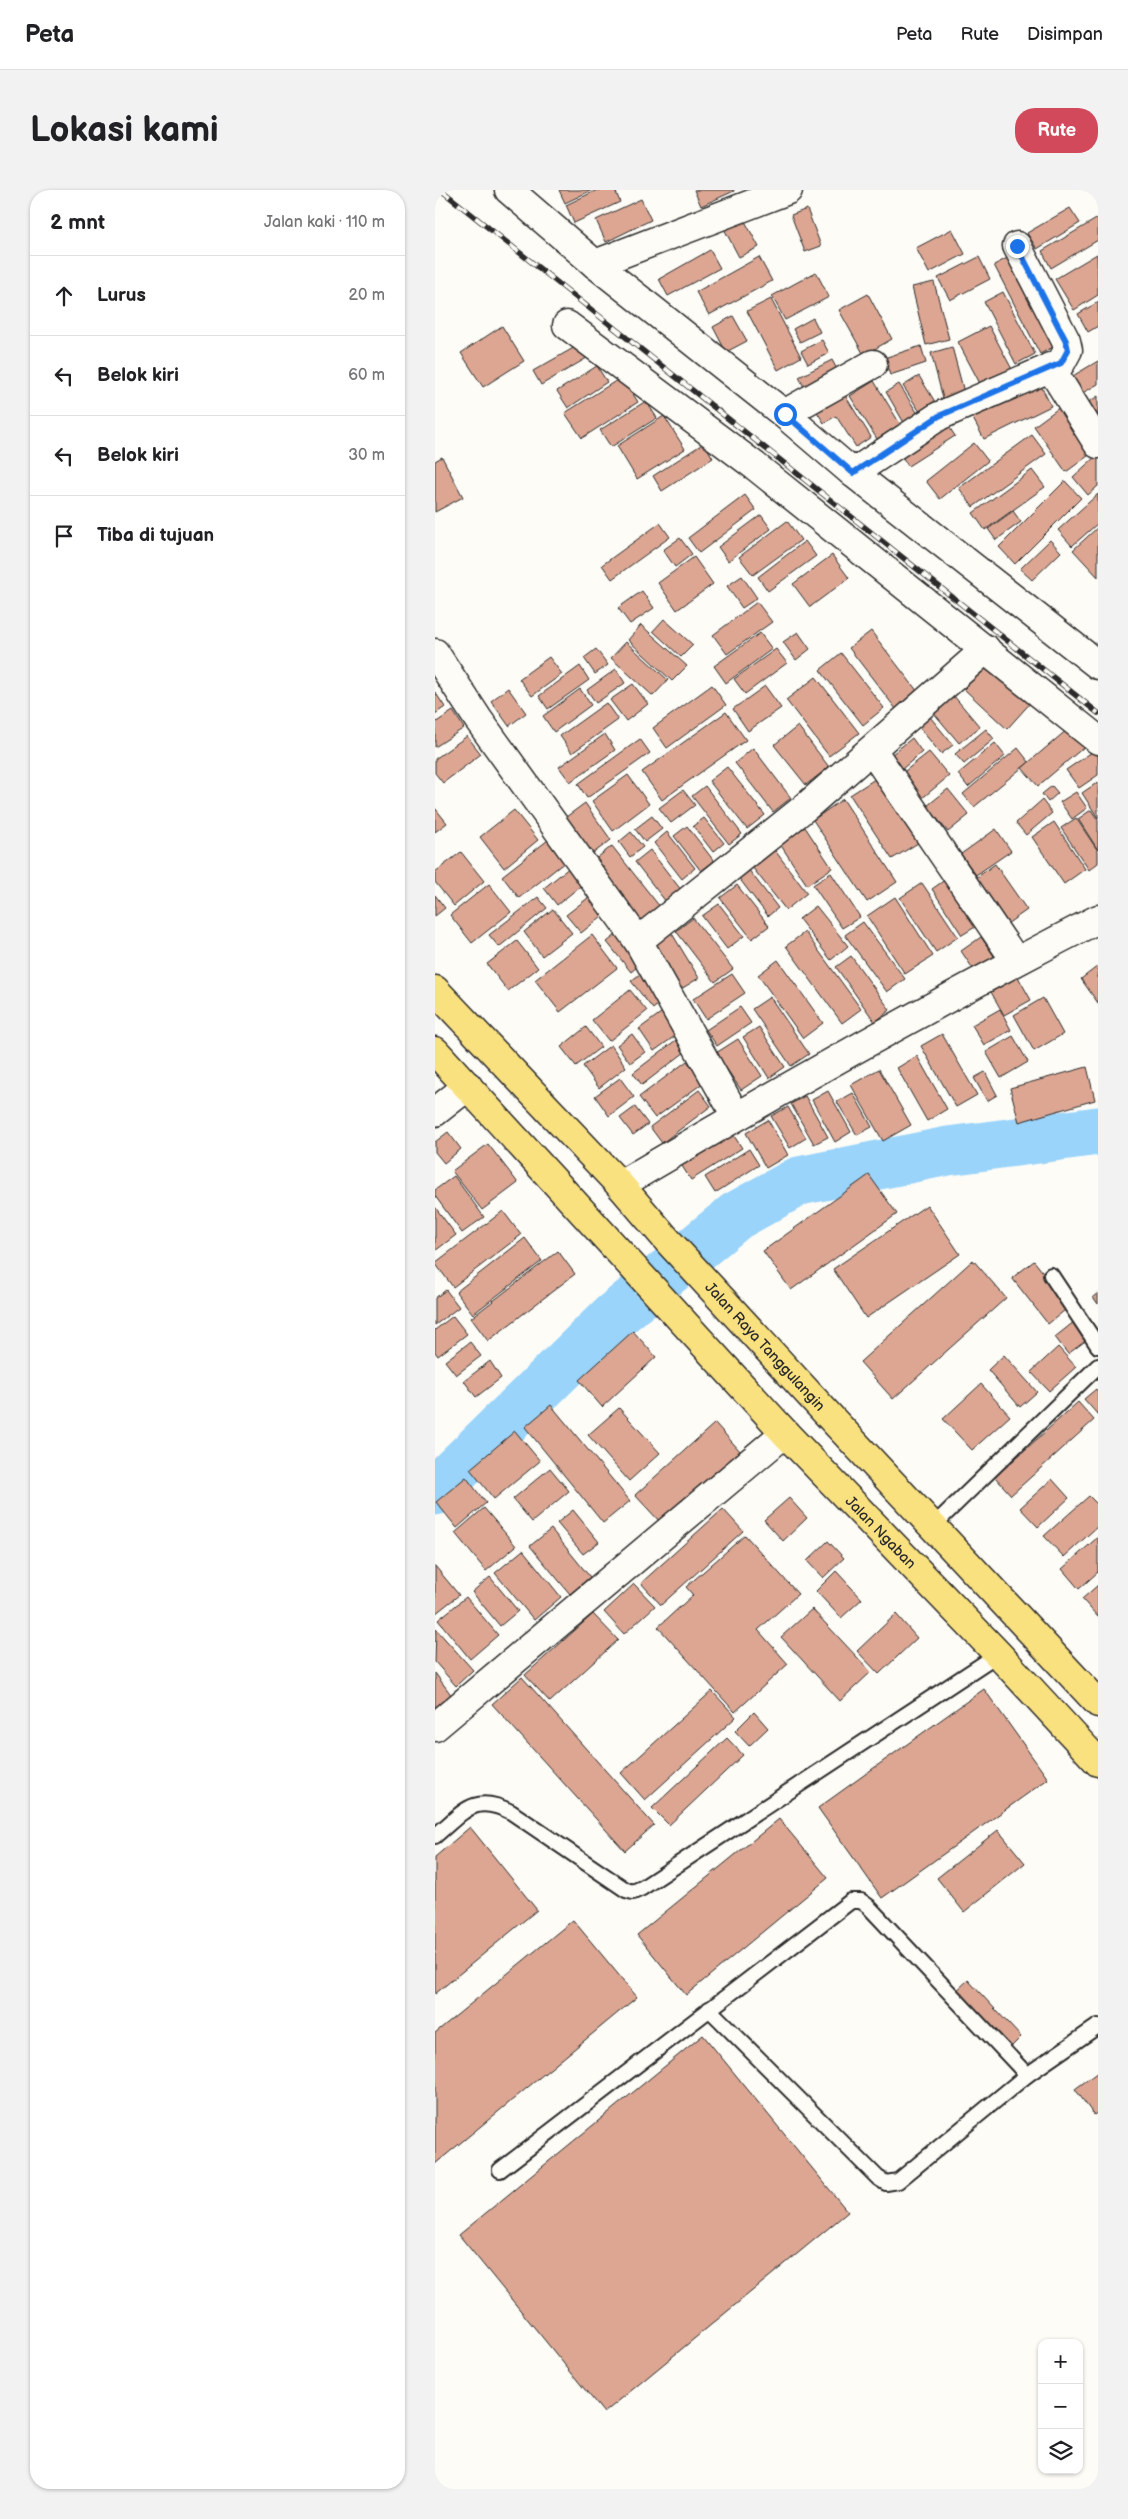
<!DOCTYPE html>
<html lang="id">
<head>
<meta charset="utf-8">
<style>
  body { margin:0; font-family:"Balsamiq Sans",sans-serif; background:#f2f2f2; color:#202124 }
  .controls { position:absolute; right:15px; bottom:15px; display:grid; overflow:hidden; border-radius:10px; box-shadow:0 1px 4px #0004 }
  .controls button { width:45px; height:45px; display:grid; place-items:center; padding:0; border:0; border-bottom:1px solid #e0e0e0; background:#fff; color:#202124; font:25px sans-serif }
  .stop { position:absolute; width:15px; height:15px; margin:-11px; border:4px solid #1a73e8; border-radius:50%; background:#fff }
  .stop.end { background:#1a73e8; border-color:#fff; box-shadow:0 1px 5px #0008 }
  .list { margin:0; padding:0; list-style:none }
  h2 { display:flex; justify-content:space-between; align-items:center; height:65px; margin:0; padding:0 20px; font-size:21px }
  h2 small { font-size:16px; font-weight:400; color:#757577 }
  .list li { display:grid; grid-template-columns:32px 1fr auto; gap:15px; align-items:center; box-sizing:border-box; height:80px; padding:0 20px; border-top:1px solid #e0e0e0 }
  .list b { display:block; font-size:19px; white-space:nowrap }
  .list em { font-size:16px; font-style:normal; color:#757577 }
  .icon { flex:none; width:28px; height:28px; fill:none; stroke:currentColor; stroke-width:2; stroke-linecap:round; stroke-linejoin:round }
  .map { position:relative; flex:none; width:663px; height:2299px; overflow:hidden; border-radius:20px }
  header { display:flex; align-items:center; gap:30px; box-sizing:border-box; height:70px; padding:0 25px; background:#fff; border-bottom:1px solid #e0e0e0 }
  header strong { font-size:24px }
  nav { display:flex; gap:28px; margin-inline-start:auto; font-size:18px }
  .intro { display:flex; align-items:center; justify-content:space-between; box-sizing:border-box; height:120px; padding:0 30px }
  h1 { margin:0; font-size:35px }
  .button { padding:12px 22px; border-radius:20px; background:#d1495b; color:#fff; font-size:18px; font-weight:700 }
  main { display:flex; gap:30px; padding:0 30px }
  aside { flex:1; background:#fff; border-radius:20px; box-shadow:0 1px 4px #0004 }
  .map>svg:first-child { display:block }
  .lines { fill:none; stroke-linecap:round; stroke-linejoin:round }
  .river { stroke:#9ad4fa; stroke-width:49 }
  .building { fill:#dca692; stroke:#2b2b2b }
  .service-casing { stroke:#2b2b2b; stroke-width:18 }
  .minor-casing { stroke:#2b2b2b; stroke-width:31 }
  .trunk-casing { stroke:#2b2b2b; stroke-width:31 }
  .service { stroke:#fdfcf7; stroke-width:14 }
  .minor { stroke:#fdfcf7; stroke-width:28 }
  .trunk { stroke:#fae180; stroke-width:28 }
  .rail-casing { stroke:#2b2b2b; stroke-width:5.5 }
  .rail { stroke:#fdfcf7; stroke-width:4; stroke-dasharray:11; stroke-linecap:butt }
  .route { stroke:#1a73e8; stroke-width:6 }
  .labels { text-anchor:middle; dominant-baseline:central; stroke-width:4; stroke-linejoin:round; paint-order:stroke }
  .street-label { font-size:15px; fill:#2b2b2b; stroke:#fdfcf7 }
</style>
</head>
<body>
<header>
<strong>Peta</strong>
<nav><a>Peta</a><a>Rute</a><a>Disimpan</a></nav>
</header>
<div class="intro"><h1>Lokasi kami</h1><a class="button">Rute</a></div>
<main>
<aside>
<h2>2 mnt<small>Jalan kaki · 110 m</small></h2>
<ul class="list">
<li><svg class="icon" aria-label="ahead" viewBox="0 0 24 24"><path d="M12 20V5M6 11l6-6 6 6"/></svg><div><b>Lurus</b></div><em>20 m</em></li>
<li><svg class="icon" aria-label="left" viewBox="0 0 24 24"><path d="M17 20v-9H6M10 6l-5 5 5 5"/></svg><div><b>Belok kiri</b></div><em>60 m</em></li>
<li><svg class="icon" aria-label="left" viewBox="0 0 24 24"><path d="M17 20v-9H6M10 6l-5 5 5 5"/></svg><div><b>Belok kiri</b></div><em>30 m</em></li>
<li><svg class="icon" aria-label="arrive" viewBox="0 0 24 24"><path d="M6 21V4h12l-3 4 3 4H6"/></svg><div><b>Tiba di tujuan</b></div></li>
</ul>
</aside>
<div class="map">
<svg width="663" height="2299" viewBox="0 0 663 2299">
  <rect width="100%" height="100%" fill="#fdfcf7"/>
  <filter id="ink" filterUnits="userSpaceOnUse"><feTurbulence type="fractalNoise" baseFrequency=".02" numOctaves="2"/><feDisplacementMap in="SourceGraphic" scale="10" xChannelSelector="R" yChannelSelector="G"/><feConvolveMatrix kernelMatrix="1 2 1 2 8 2 1 2 1" color-interpolation-filters="sRGB"/></filter>
  <g filter="url(#ink)">
    <g class="lines">
      <polyline class="river" points="0,1301 177,1128 301,1026 364,991 513,961 663,941"/>
    </g>
    <g class="building">
      <polygon points="124,0 157,0 130,13"/>
      <polygon points="162,0 180,0 185,12 139,33 131,15"/>
      <polygon points="259,0 299,0 299,1 266,16"/>
      <polygon points="206,9 216,30 171,52 161,30"/>
      <polygon points="635,18 645,33 602,59 592,43"/>
      <polygon points="372,19 386,56 370,62 356,25"/>
      <polygon points="306,24 324,57 304,67 287,35"/>
      <polygon points="663,28 663,50 616,78 607,61"/>
      <polygon points="517,39 530,64 494,83 481,58"/>
      <polygon points="275,60 285,78 233,106 224,89"/>
      <polygon points="662,64 663,105 639,120 620,89"/>
      <polygon points="578,65 624,154 605,164 559,75"/>
      <polygon points="324,67 337,91 274,125 261,102"/>
      <polygon points="544,67 555,89 515,110 503,88"/>
      <polygon points="381,82 394,107 350,130 337,106"/>
      <polygon points="499,92 514,149 491,155 477,97"/>
      <polygon points="568,102 600,164 581,174 549,112"/>
      <polygon points="433,104 457,149 429,165 404,120"/>
      <polygon points="336,109 366,167 343,180 312,121"/>
      <polygon points="663,112 663,136 653,142 643,124"/>
      <polygon points="298,126 312,151 291,162 278,137"/>
      <polygon points="378,128 385,142 365,152 358,139"/>
      <polygon points="67,136 89,171 48,197 26,163"/>
      <polygon points="554,136 580,185 549,201 523,152"/>
      <polygon points="387,150 394,163 373,174 366,161"/>
      <polygon points="149,152 157,165 106,195 98,181"/>
      <polygon points="486,156 491,173 455,185 449,168"/>
      <polygon points="517,157 530,206 509,212 496,163"/>
      <polygon points="397,170 405,185 372,203 364,187"/>
      <polygon points="663,171 663,194 646,204 636,187"/>
      <polygon points="162,176 172,192 133,218 122,201"/>
      <polygon points="484,186 502,215 487,225 468,196"/>
      <polygon points="187,187 203,212 147,248 130,223"/>
      <polygon points="439,191 465,234 442,249 415,206"/>
      <polygon points="604,192 616,216 549,249 536,225"/>
      <polygon points="464,194 485,227 471,236 451,202"/>
      <polygon points="406,199 436,247 421,257 401,226 389,233 379,217"/>
      <polygon points="663,206 663,226 661,227 652,213"/>
      <polygon points="211,211 222,228 176,257 165,240"/>
      <polygon points="625,217 657,263 631,282 599,236"/>
      <polygon points="229,226 250,259 202,289 182,256"/>
      <polygon points="509,229 520,246 473,276 462,259"/>
      <polygon points="597,245 611,264 538,317 524,298"/>
      <polygon points="269,253 278,268 227,301 218,286"/>
      <polygon points="539,253 553,271 505,309 491,291"/>
      <polygon points="661,266 663,269 663,296 653,305 638,287"/>
      <polygon points="7,267 28,307 0,322 0,271"/>
      <polygon points="597,280 610,297 550,340 538,323"/>
      <polygon points="630,291 646,308 580,374 564,357"/>
      <polygon points="663,304 663,333 637,356 623,340"/>
      <polygon points="310,305 321,320 264,363 253,348"/>
      <polygon points="578,321 586,332 561,350 553,339"/>
      <polygon points="326,325 336,339 293,371 283,357"/>
      <polygon points="352,331 366,350 318,385 304,367"/>
      <polygon points="225,333 235,347 177,389 167,375"/>
      <polygon points="663,337 663,387 638,360"/>
      <polygon points="245,348 257,364 240,377 228,360"/>
      <polygon points="615,350 626,362 597,390 585,379"/>
      <polygon points="370,351 381,366 333,401 323,387"/>
      <polygon points="397,365 414,388 375,417 358,394"/>
      <polygon points="259,367 278,394 242,420 223,393"/>
      <polygon points="307,386 322,408 307,418 292,396"/>
      <polygon points="207,401 219,418 195,434 183,418"/>
      <polygon points="322,412 337,432 292,464 278,445"/>
      <polygon points="229,429 258,455 246,467 218,441"/>
      <polygon points="206,435 252,476 237,491 193,450"/>
      <polygon points="436,441 483,502 461,519 414,458"/>
      <polygon points="363,442 375,459 361,470 348,452"/>
      <polygon points="325,443 337,459 291,493 279,476"/>
      <polygon points="191,452 233,490 218,506 176,468"/>
      <polygon points="161,459 173,475 160,484 149,468"/>
      <polygon points="341,459 352,473 310,504 299,489"/>
      <polygon points="406,463 449,518 428,535 385,480"/>
      <polygon points="114,467 127,484 97,506 84,489"/>
      <polygon points="555,471 598,510 572,539 529,499"/>
      <polygon points="145,476 154,490 113,519 104,506"/>
      <polygon points="181,479 190,493 161,513 152,500"/>
      <polygon points="381,487 424,543 394,566 351,510"/>
      <polygon points="198,494 213,514 191,531 175,510"/>
      <polygon points="277,495 291,515 232,558 218,538"/>
      <polygon points="330,496 346,518 313,541 298,519"/>
      <polygon points="73,498 91,523 74,536 56,511"/>
      <polygon points="145,499 156,515 119,542 108,526"/>
      <polygon points="0,502 10,517 0,524"/>
      <polygon points="518,505 545,537 524,553 498,522"/>
      <polygon points="171,513 183,530 137,563 125,546"/>
      <polygon points="18,521 29,538 0,557 0,533"/>
      <polygon points="291,522 311,550 227,610 207,582"/>
      <polygon points="491,522 518,555 506,564 479,531"/>
      <polygon points="363,536 394,577 371,595 339,555"/>
      <polygon points="551,539 559,549 529,574 520,564"/>
      <polygon points="633,539 649,557 603,596 587,578"/>
      <polygon points="170,544 180,560 135,592 124,577"/>
      <polygon points="32,546 46,564 8,593 0,583 0,569"/>
      <polygon points="477,548 487,562 467,579 456,565"/>
      <polygon points="205,549 215,563 152,608 143,594"/>
      <polygon points="560,553 570,566 533,597 523,584"/>
      <polygon points="318,558 356,608 338,622 300,573"/>
      <polygon points="583,558 594,572 539,617 528,604"/>
      <polygon points="660,560 663,564 663,585 644,598 631,580"/>
      <polygon points="494,562 514,586 485,610 465,585"/>
      <polygon points="292,577 330,625 312,639 274,591"/>
      <polygon points="193,585 214,614 178,641 157,611"/>
      <polygon points="440,589 483,653 457,669 415,605"/>
      <polygon points="663,592 663,628 647,603"/>
      <polygon points="270,596 307,644 294,654 257,606"/>
      <polygon points="617,596 623,603 613,612 607,604"/>
      <polygon points="513,599 534,625 513,642 492,616"/>
      <polygon points="248,600 260,615 236,633 224,618"/>
      <polygon points="641,602 652,618 637,629 625,612"/>
      <polygon points="408,609 462,692 432,712 378,630"/>
      <polygon points="607,610 617,623 591,645 581,633"/>
      <polygon points="150,613 176,650 153,667 127,630"/>
      <polygon points="0,618 12,633 0,642"/>
      <polygon points="79,620 103,650 69,678 45,647"/>
      <polygon points="656,620 663,630 663,660 643,629"/>
      <polygon points="217,626 227,639 210,652 200,639"/>
      <polygon points="269,628 289,653 278,662 258,636"/>
      <polygon points="641,628 663,661 663,673 654,680 626,638"/>
      <polygon points="619,632 650,679 629,694 597,647"/>
      <polygon points="252,636 279,671 266,681 239,646"/>
      <polygon points="370,637 397,678 372,695 345,654"/>
      <polygon points="561,639 576,661 541,685 526,664"/>
      <polygon points="196,642 208,657 195,667 184,652"/>
      <polygon points="232,642 260,678 247,689 219,653"/>
      <polygon points="113,650 130,672 84,708 67,686"/>
      <polygon points="335,654 372,703 351,720 313,672"/>
      <polygon points="177,656 225,717 205,732 158,671"/>
      <polygon points="215,660 250,705 235,717 200,672"/>
      <polygon points="26,662 49,691 19,716 0,692 0,682"/>
      <polygon points="560,674 592,720 569,736 537,691"/>
      <polygon points="135,677 148,694 122,715 109,698"/>
      <polygon points="313,679 343,718 333,726 303,687"/>
      <polygon points="396,683 425,727 407,738 378,695"/>
      <polygon points="514,687 545,734 527,745 497,699"/>
      <polygon points="487,693 523,747 501,762 465,708"/>
      <polygon points="54,694 76,722 37,753 15,725"/>
      <polygon points="302,695 334,736 317,749 285,708"/>
      <polygon points="158,704 172,722 146,743 131,725"/>
      <polygon points="0,705 10,718 0,726"/>
      <polygon points="103,707 112,718 64,757 54,745"/>
      <polygon points="460,707 498,766 470,784 432,726"/>
      <polygon points="284,714 309,746 292,759 267,726"/>
      <polygon points="381,716 413,756 396,770 364,729"/>
      <polygon points="118,719 137,743 107,766 89,742"/>
      <polygon points="258,728 298,779 280,792 241,741"/>
      <polygon points="428,732 470,789 452,802 410,745"/>
      <polygon points="233,737 264,788 246,799 215,748"/>
      <polygon points="186,741 209,771 196,782 172,752"/>
      <polygon points="370,742 426,819 407,833 351,756"/>
      <polygon points="157,745 182,778 125,822 100,790"/>
      <polygon points="546,747 563,772 543,786 526,761"/>
      <polygon points="82,751 103,778 73,801 52,774"/>
      <polygon points="416,766 455,820 440,832 401,777"/>
      <polygon points="343,770 388,833 368,848 323,785"/>
      <polygon points="663,776 663,813 646,789"/>
      <polygon points="209,781 230,808 218,819 196,791"/>
      <polygon points="297,784 310,803 271,829 258,809"/>
      <polygon points="583,787 596,810 569,825 556,802"/>
      <polygon points="195,800 212,821 174,851 157,830"/>
      <polygon points="335,807 374,864 356,876 317,819"/>
      <polygon points="608,808 628,844 599,861 579,825"/>
      <polygon points="234,817 250,839 219,861 204,839"/>
      <polygon points="305,817 316,833 282,856 271,840"/>
      <polygon points="565,819 576,840 549,855 537,835"/>
      <polygon points="151,837 166,857 141,876 126,857"/>
      <polygon points="324,837 350,877 334,888 308,847"/>
      <polygon points="197,844 210,862 195,873 182,855"/>
      <polygon points="507,844 542,905 521,917 486,856"/>
      <polygon points="578,846 593,872 566,888 551,862"/>
      <polygon points="303,849 327,886 306,900 281,863"/>
      <polygon points="241,850 250,862 207,895 198,883"/>
      <polygon points="176,855 191,877 164,898 148,876"/>
      <polygon points="482,866 512,919 492,931 462,878"/>
      <polygon points="252,871 268,893 220,928 204,907"/>
      <polygon points="652,877 660,910 584,932 575,898"/>
      <polygon points="444,879 476,935 448,951 416,895"/>
      <polygon points="550,882 562,905 552,911 539,888"/>
      <polygon points="185,888 199,907 174,926 160,906"/>
      <polygon points="264,900 276,916 227,953 215,937"/>
      <polygon points="393,901 416,942 400,952 377,910"/>
      <polygon points="418,903 437,937 422,945 402,912"/>
      <polygon points="370,906 393,947 379,954 356,914"/>
      <polygon points="200,917 213,934 198,945 185,928"/>
      <polygon points="353,917 371,948 355,958 336,926"/>
      <polygon points="333,930 353,965 331,978 311,943"/>
      <polygon points="295,940 307,958 256,990 245,973"/>
      <polygon points="13,942 26,959 9,973 0,962 0,952"/>
      <polygon points="53,954 83,993 47,1020 17,981"/>
      <polygon points="314,959 324,975 280,1003 270,987"/>
      <polygon points="434,985 462,1024 356,1100 328,1061"/>
      <polygon points="19,986 49,1027 27,1043 0,1006 0,1000"/>
      <polygon points="492,1015 525,1064 431,1128 398,1079"/>
      <polygon points="0,1017 21,1045 0,1061"/>
      <polygon points="68,1021 86,1045 18,1097 0,1073"/>
      <polygon points="90,1048 107,1071 38,1124 21,1102"/>
      <polygon points="123,1061 140,1084 53,1151 36,1128"/>
      <polygon points="538,1070 571,1108 458,1209 425,1172"/>
      <polygon points="599,1071 635,1116 613,1134 577,1088"/>
      <polygon points="11,1100 24,1117 0,1135 0,1108"/>
      <polygon points="663,1103 663,1114 658,1107"/>
      <polygon points="18,1126 32,1144 3,1166 0,1162 0,1140"/>
      <polygon points="640,1131 653,1149 633,1164 620,1147"/>
      <polygon points="198,1141 221,1167 167,1217 144,1190"/>
      <polygon points="35,1152 46,1166 21,1185 10,1171"/>
      <polygon points="623,1157 641,1177 614,1201 596,1182"/>
      <polygon points="569,1165 602,1202 585,1217 553,1180"/>
      <polygon points="55,1171 66,1188 41,1207 29,1191"/>
      <polygon points="546,1194 575,1226 537,1260 508,1229"/>
      <polygon points="661,1199 663,1202 663,1225 649,1209"/>
      <polygon points="643,1212 659,1230 576,1305 560,1287"/>
      <polygon points="116,1215 195,1311 168,1333 90,1237"/>
      <polygon points="184,1218 225,1263 194,1291 153,1245"/>
      <polygon points="280,1233 305,1261 226,1333 200,1305"/>
      <polygon points="80,1241 105,1271 59,1309 35,1279"/>
      <polygon points="115,1278 134,1301 97,1332 78,1309"/>
      <polygon points="31,1287 51,1313 22,1338 1,1312"/>
      <polygon points="617,1289 634,1308 603,1337 585,1318"/>
      <polygon points="654,1306 663,1315 663,1336 629,1367 609,1346"/>
      <polygon points="354,1308 372,1328 348,1351 329,1330"/>
      <polygon points="49,1318 81,1356 51,1381 20,1343"/>
      <polygon points="288,1319 308,1341 226,1415 206,1393"/>
      <polygon points="138,1320 164,1352 148,1364 122,1333"/>
      <polygon points="116,1339 155,1387 135,1404 95,1356"/>
      <polygon points="310,1345 363,1404 323,1440 353,1474 300,1522 223,1437 258,1405 251,1397"/>
      <polygon points="663,1347 663,1382 644,1399 627,1379"/>
      <polygon points="393,1351 409,1368 388,1388 372,1371"/>
      <polygon points="88,1360 126,1407 99,1430 60,1383"/>
      <polygon points="0,1376 24,1405 0,1424"/>
      <polygon points="401,1381 427,1409 406,1428 381,1401"/>
      <polygon points="55,1387 83,1421 65,1436 37,1402"/>
      <polygon points="199,1394 220,1416 189,1444 169,1422"/>
      <polygon points="663,1395 663,1427 647,1409"/>
      <polygon points="31,1407 63,1445 35,1469 3,1430"/>
      <polygon points="377,1419 436,1482 405,1511 346,1447"/>
      <polygon points="158,1424 183,1450 115,1512 90,1485"/>
      <polygon points="461,1424 482,1448 444,1484 422,1461"/>
      <polygon points="1,1439 38,1480 21,1496 0,1472"/>
      <polygon points="0,1483 17,1506 0,1519"/>
      <polygon points="87,1487 219,1635 190,1661 57,1514"/>
      <polygon points="549,1499 613,1589 447,1708 383,1618"/>
      <polygon points="277,1501 301,1527 210,1610 186,1583"/>
      <polygon points="319,1522 333,1538 314,1556 300,1541"/>
      <polygon points="292,1548 308,1565 234,1635 217,1618"/>
      <polygon points="344,1629 393,1688 251,1805 202,1745"/>
      <polygon points="35,1637 102,1720 0,1804 0,1667"/>
      <polygon points="563,1640 590,1673 529,1722 502,1688"/>
      <polygon points="138,1730 202,1807 0,1974 0,1843"/>
      <polygon points="533,1790 586,1847 572,1861 518,1804"/>
      <polygon points="268,1845 413,2022 169,2223 24,2045"/>
      <polygon points="663,1882 663,1922 659,1925 640,1899"/>
    </g>
    <g class="lines">
      <g class="service-casing">
        <g id="service">
          <polyline points="616,1085 663,1156"/>
          <polyline points="497,1337 663,1176"/>
          <path d="M0,1646C29,1622 38,1603 76,1622L191,1700L198,1702L207,1698L563,1464"/>
          <polyline points="274,1819 443,1988 451,1993 463,1991 592,1885"/>
          <polyline points="65,1980 416,1711 426,1711 433,1716 592,1885 663,1836"/>
        </g>
      </g>
      <g class="minor-casing">
        <g id="minor">
          <polyline points="74,0 160,74"/>
          <polyline points="353,0 160,74 349,224 418,283 663,475"/>
          <polyline points="132,135 320,276 663,550"/>
          <polyline points="615,177 663,254"/>
          <polyline points="349,224 438,174"/>
          <polyline points="418,283 504,226 626,173 633,160 631,151 582,56"/>
          <polyline points="0,463 43,529 203,751 301,926"/>
          <polyline points="437,560 581,771"/>
          <polyline points="203,751 373,615 551,459"/>
          <polyline points="0,922 33,896"/>
          <path d="M185,995C342,902 501,812 663,729"/>
          <polyline points="0,1537 350,1243"/>
        </g>
      </g>
      <g class="trunk-casing">
        <g id="trunk">
          <path id="s1" d="M0,800L185,995L233,1051L397,1229L663,1513"/>
          <path id="s2" d="M0,861L350,1243L563,1464L663,1572"/>
        </g>
      </g>
      <use href="#service" class="service"/>
      <use href="#minor" class="minor"/>
      <use href="#trunk" class="trunk"/>
      <g class="rail-casing">
        <polyline id="rail" points="6,0 663,523"/>
      </g>
      <use href="#rail" class="rail"/>
    </g>
  </g>
  <g class="lines" filter="url(#ink)">
    <polyline class="route" points="350,224 418,283 504,226 626,173 633,160 631,151 582,56"/>
  </g>
  <g class="labels">
    <g class="street-label">
      <text stroke="none"><textPath href="#s1" startOffset="486">Jalan Raya Tanggulangin</textPath></text>
      <text stroke="none"><textPath href="#s2" startOffset="656">Jalan Ngaban</textPath></text>
    </g>
  </g>
</svg>
<div class="controls">
<button>+</button>
<button>−</button>
<button><svg class="icon" aria-label="layers" viewBox="0 0 24 24"><path d="M12 4l9 5-9 5-9-5zM3 14l9 5 9-5"/></svg></button>
</div>
<div class="stop" style="left:350px;top:224px"></div>
<div class="stop end" style="left:582px;top:56px"></div>
</div>
</main>
</body>
</html>
